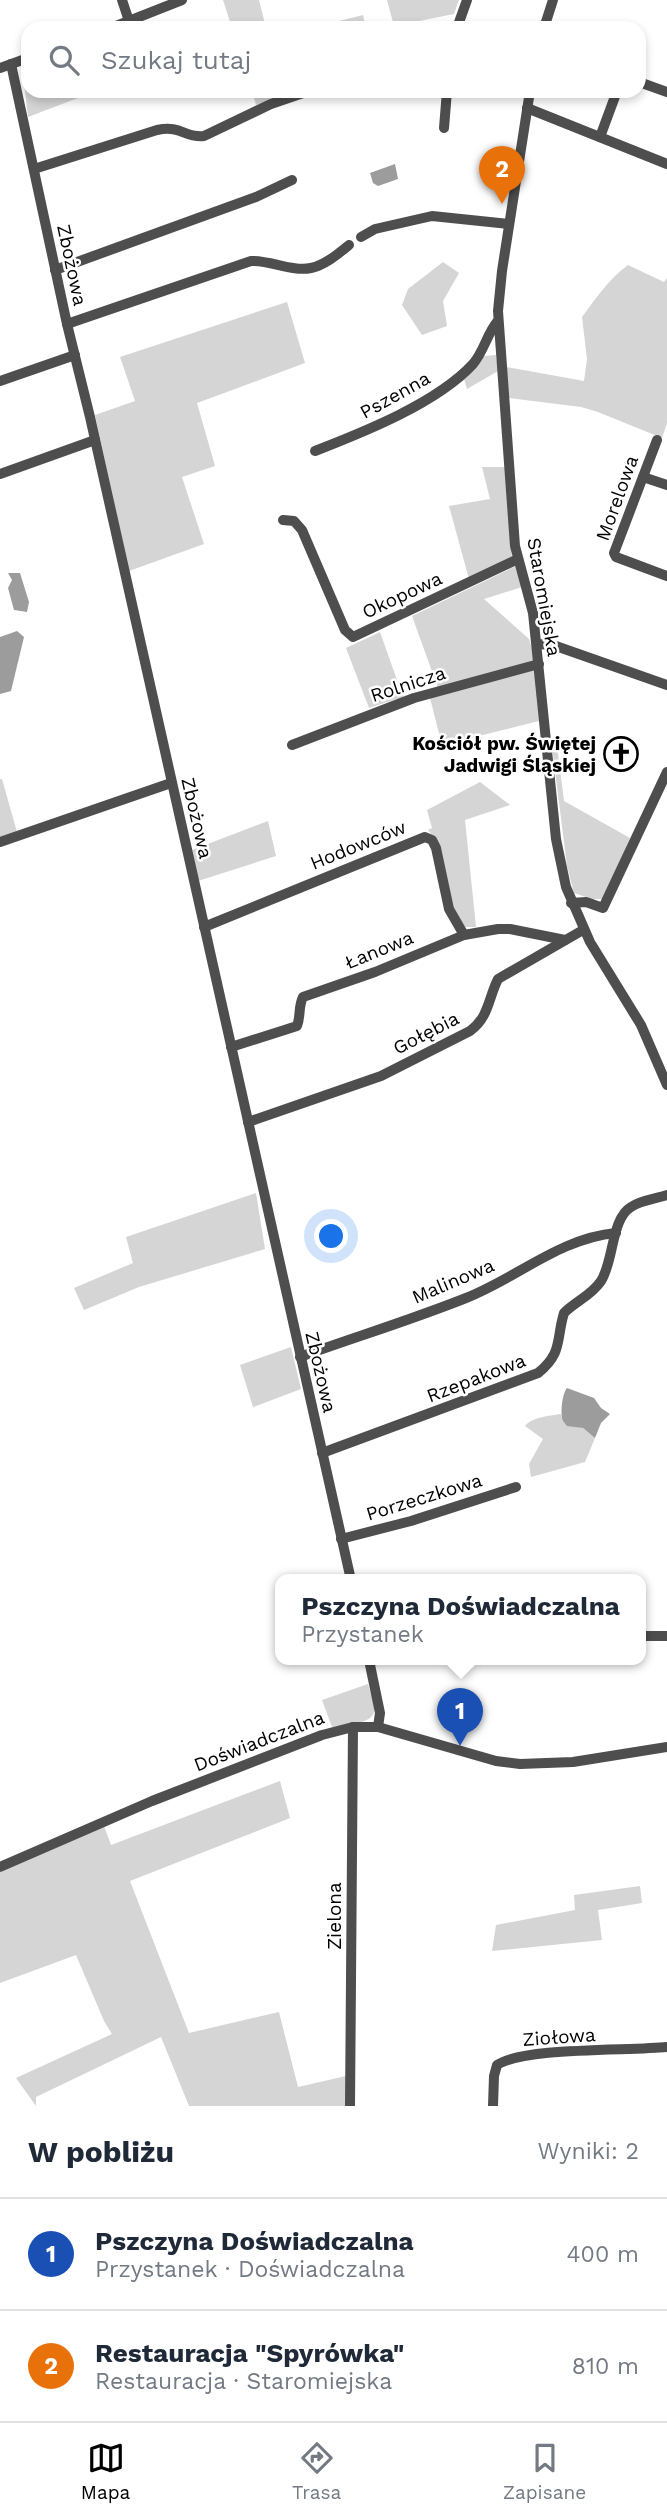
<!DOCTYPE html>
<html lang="pl">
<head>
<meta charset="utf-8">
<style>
  body { margin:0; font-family:"Work Sans",sans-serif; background:#f2f2f3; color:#1f2937 }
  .you { position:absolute; left:332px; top:1237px; width:24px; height:24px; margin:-18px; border:5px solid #fff; border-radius:50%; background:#1a73e8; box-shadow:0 0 0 10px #1a73e833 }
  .badge { display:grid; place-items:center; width:46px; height:46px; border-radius:50%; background:#000; color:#fff; font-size:23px; font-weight:700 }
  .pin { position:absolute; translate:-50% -58px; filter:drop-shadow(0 2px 4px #0008) }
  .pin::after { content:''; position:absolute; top:37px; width:24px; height:21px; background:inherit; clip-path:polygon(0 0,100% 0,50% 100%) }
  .popup { position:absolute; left:275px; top:1574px; width:371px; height:91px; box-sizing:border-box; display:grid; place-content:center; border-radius:14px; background:#fff; filter:drop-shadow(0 2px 5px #0005); font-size:23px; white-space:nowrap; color:#747a83 }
  .popup b { font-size:26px; color:#1f2937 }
  .popup::after { content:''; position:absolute; left:50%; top:100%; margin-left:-14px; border:14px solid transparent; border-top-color:#fff }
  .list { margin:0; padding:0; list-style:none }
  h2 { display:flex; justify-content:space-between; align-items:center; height:91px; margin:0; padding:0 28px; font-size:30px }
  h2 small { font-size:23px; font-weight:400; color:#747a83 }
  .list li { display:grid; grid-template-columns:46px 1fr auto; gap:21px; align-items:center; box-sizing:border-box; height:112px; padding:0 28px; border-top:2px solid #e0e1e3 }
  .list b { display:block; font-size:26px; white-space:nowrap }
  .list p { margin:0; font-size:23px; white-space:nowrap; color:#747a83 }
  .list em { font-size:23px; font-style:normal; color:#747a83 }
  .icon { flex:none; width:38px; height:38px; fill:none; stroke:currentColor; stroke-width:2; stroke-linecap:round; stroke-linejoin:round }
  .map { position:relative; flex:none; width:667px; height:2106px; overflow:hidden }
  .search { position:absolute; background:#fff; box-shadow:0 4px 10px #0003; left:21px; right:21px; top:21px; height:77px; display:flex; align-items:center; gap:18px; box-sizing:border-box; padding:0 24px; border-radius:21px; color:#747a83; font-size:26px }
  .sheet { height:315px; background:#fff }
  nav { display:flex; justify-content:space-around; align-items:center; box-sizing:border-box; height:98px; border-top:2px solid #e0e1e3; background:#fff; font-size:19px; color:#747a83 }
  nav a { display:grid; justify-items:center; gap:4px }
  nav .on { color:#000 }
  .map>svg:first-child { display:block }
  .green { fill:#d5d5d5 }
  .water { fill:#9c9c9c }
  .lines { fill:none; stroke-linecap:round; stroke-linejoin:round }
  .minor { stroke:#4e4e4e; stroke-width:10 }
  .labels { text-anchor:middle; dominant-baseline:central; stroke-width:5; stroke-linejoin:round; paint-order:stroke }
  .street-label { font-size:19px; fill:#000; stroke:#fff }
  .poi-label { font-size:19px; font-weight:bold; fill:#000; stroke:#fff; text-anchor:end }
</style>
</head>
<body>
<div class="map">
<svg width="667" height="2106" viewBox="0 0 667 2106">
  <rect width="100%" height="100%" fill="#fff"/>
  <g class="green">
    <polygon points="223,0 259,0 266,28 232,28"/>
    <polygon points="387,0 459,0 454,14 394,26"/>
    <polygon points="363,15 366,28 311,28"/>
    <polygon points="28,66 28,91 96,91 28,117 23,74"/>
    <polygon points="252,91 300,91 256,105"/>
    <polygon points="443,262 459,273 443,301 447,326 422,335 402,305 408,289"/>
    <path d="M628,265L664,282L667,278V423L662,438L598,412L581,407L509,398L506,367L584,381L587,359L582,317C596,298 609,279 628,265Z"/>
    <polygon points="287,302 305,363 197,403 215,466 182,477 204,544 129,571 95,415 135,401 120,357"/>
    <polygon points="496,355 498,371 467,389 464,379 483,356"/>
    <polygon points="482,467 505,467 512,558 469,579 449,506 490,499"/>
    <polygon points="516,566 522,587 484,599 529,639 536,661 438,688 412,616"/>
    <polygon points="380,632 403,697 369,708 346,648"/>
    <polygon points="536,669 539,721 442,745 430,698"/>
    <polygon points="557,745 564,801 630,838 604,899 592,899 574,893 567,866 552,747"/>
    <polygon points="0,779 2,779 17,832 0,837"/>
    <polygon points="480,782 510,805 465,820 476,927 465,927 453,909 439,844 428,830 432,828 427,810"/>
    <polygon points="268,821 276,856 198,881 192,850"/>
    <polygon points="256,1193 265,1249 139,1287 84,1310 74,1288 133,1263 126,1237"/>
    <polygon points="291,1347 301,1389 253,1407 240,1365"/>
    <path d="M561,1414L563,1421L583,1428L595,1438L585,1462L531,1477L529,1464L543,1439L525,1426C532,1417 549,1416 561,1414Z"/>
    <path d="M368,1684C370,1692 375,1704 374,1712C371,1725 342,1725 332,1727L322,1700Z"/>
    <polygon points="280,1781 290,1818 130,1881 189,2033 279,2012 298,2087 346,2076 346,2106 189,2106 161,2037 36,2097 36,2106 16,2078 112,2034 104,2021 76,1955 0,1983 0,1872 104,1826 111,1845"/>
    <polygon points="640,1886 642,1903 598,1910 602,1940 492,1951 496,1925 575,1910 574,1895"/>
  </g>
  <g class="water">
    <polygon points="395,164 398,179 378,186 373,183 370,173"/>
    <polygon points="8,573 20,573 29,602 27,612 14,610 8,588 12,580"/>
    <polygon points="17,631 24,637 11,691 0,694 0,637"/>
    <path d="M567,1388L594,1398L601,1408L610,1414L601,1423L595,1438L583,1428L567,1426L563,1421C560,1414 562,1394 567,1388Z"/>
  </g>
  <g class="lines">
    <g class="minor">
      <polyline points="122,0 129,21"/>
      <polyline points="111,28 182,0"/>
      <polyline points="457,28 467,0"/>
      <polyline points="544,28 553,0"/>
      <polyline points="11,64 67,324 90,417 351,1580"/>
      <polyline points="0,68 28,58"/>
      <polyline points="639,82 667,92"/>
      <polyline points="530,91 502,271 498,311 515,546 533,613 556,839 566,887 590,942 641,1025 667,1085"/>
      <polyline points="527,108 667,164"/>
      <polyline points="444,128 447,91"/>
      <polyline points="600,137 617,91"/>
      <path d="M34,169L157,130C182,125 184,138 204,136L271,104L309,91"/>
      <polyline points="361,237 375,229 432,216 509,224"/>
      <polyline points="55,270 256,197 292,180"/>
      <path d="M67,324L251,261C270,260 292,272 311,268C325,265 338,254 349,245"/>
      <polyline points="0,381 75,355"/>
      <polyline points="657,440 614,553 616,557 667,576"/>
      <path d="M315,451C364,432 437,403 473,364C484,351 487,334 497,322"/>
      <polyline points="0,474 95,440"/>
      <polyline points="643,477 667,485"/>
      <polyline points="283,520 294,521 302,530 345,630 353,637 518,559"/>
      <polyline points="537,644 553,645 667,685"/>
      <polyline points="292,745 414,698 539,664"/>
      <polyline points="0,842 171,783"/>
      <polyline points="571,903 586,902 603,908 667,772"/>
      <polyline points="204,927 425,837 432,840 436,848 449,909 464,935"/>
      <path d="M231,1047L297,1026C301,1016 298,1007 303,997L375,972L464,935L498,929H510L565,940"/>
      <path d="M248,1122L381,1076L470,1031C489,1017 488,999 498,979L583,930"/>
      <path d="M300,1357C355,1337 411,1320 466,1298C517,1278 560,1238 616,1233"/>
      <path d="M322,1453L538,1373C563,1353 556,1339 564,1313C576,1301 592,1295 601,1281C614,1261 611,1219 631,1207C641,1200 655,1199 667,1195"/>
      <polyline points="341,1539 411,1521 516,1487"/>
      <polyline points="640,1636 667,1636"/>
      <polyline points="369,1660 380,1713 378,1727"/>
      <polyline points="0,1867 152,1801 322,1735 353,1727 378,1727 496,1761 520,1764 573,1762 667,1747"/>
      <polyline points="350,2106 353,1727"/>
      <path d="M493,2106L494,2076L497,2065C523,2047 630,2051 667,2047"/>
    </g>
  </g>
  <defs>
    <g id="church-ring" transform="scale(1.75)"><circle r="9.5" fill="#fff" stroke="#000" stroke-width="1.5"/><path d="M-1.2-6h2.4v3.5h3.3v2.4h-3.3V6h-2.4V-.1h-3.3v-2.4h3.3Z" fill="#000"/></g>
  </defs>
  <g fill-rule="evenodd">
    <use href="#church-ring" x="621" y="754"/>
  </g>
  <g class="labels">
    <g class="street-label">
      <text transform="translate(72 265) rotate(78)">Zbożowa</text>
      <text transform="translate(395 395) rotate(-29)">Pszenna</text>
      <text transform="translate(617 498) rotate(-70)">Morelowa</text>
      <text transform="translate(402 595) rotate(-25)">Okopowa</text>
      <text transform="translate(544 597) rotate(80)">Staromiejska</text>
      <text transform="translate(408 684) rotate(-18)">Rolnicza</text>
      <text transform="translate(197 818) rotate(77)">Zbożowa</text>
      <text transform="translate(358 845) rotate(-22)">Hodowców</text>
      <text transform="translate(379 950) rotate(-22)">Łanowa</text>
      <text transform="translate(426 1033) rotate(-27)">Gołębia</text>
      <text transform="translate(453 1281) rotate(-23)">Malinowa</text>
      <text transform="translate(321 1372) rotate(77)">Zbożowa</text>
      <text transform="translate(476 1378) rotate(-21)">Rzepakowa</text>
      <text transform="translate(424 1497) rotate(-17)">Porzeczkowa</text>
      <text transform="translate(259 1741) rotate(-21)">Doświadczalna</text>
      <text transform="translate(334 1916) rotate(-90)">Zielona</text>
      <text transform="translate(559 2037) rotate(-4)">Ziołowa</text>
    </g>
    <g class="poi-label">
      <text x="596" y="743">Kościół pw. Świętej<tspan x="596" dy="22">Jadwigi Śląskiej</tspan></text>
    </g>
  </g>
</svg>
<div class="you"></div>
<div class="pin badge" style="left:460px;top:1746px;background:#1a4fb4">1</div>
<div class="popup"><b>Pszczyna Doświadczalna</b>Przystanek</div>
<div class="pin badge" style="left:502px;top:204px;background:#e8710a">2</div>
<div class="search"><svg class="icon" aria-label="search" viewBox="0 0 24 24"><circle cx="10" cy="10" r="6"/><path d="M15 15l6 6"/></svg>Szukaj tutaj</div>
</div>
<section class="sheet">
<h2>W pobliżu<small>Wyniki: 2</small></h2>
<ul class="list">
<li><span class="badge" style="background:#1a4fb4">1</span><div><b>Pszczyna Doświadczalna</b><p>Przystanek · Doświadczalna</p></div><em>400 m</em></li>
<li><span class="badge" style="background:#e8710a">2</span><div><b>Restauracja &quot;Spyrówka&quot;</b><p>Restauracja · Staromiejska</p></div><em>810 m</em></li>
</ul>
</section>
<nav>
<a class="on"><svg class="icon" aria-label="map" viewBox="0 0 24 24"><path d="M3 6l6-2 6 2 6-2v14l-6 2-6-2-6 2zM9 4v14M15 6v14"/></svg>Mapa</a>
<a><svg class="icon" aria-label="directions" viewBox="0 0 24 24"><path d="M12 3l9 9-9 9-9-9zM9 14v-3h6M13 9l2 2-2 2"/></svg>Trasa</a>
<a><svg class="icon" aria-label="saved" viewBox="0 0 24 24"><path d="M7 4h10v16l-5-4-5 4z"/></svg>Zapisane</a>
</nav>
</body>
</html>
